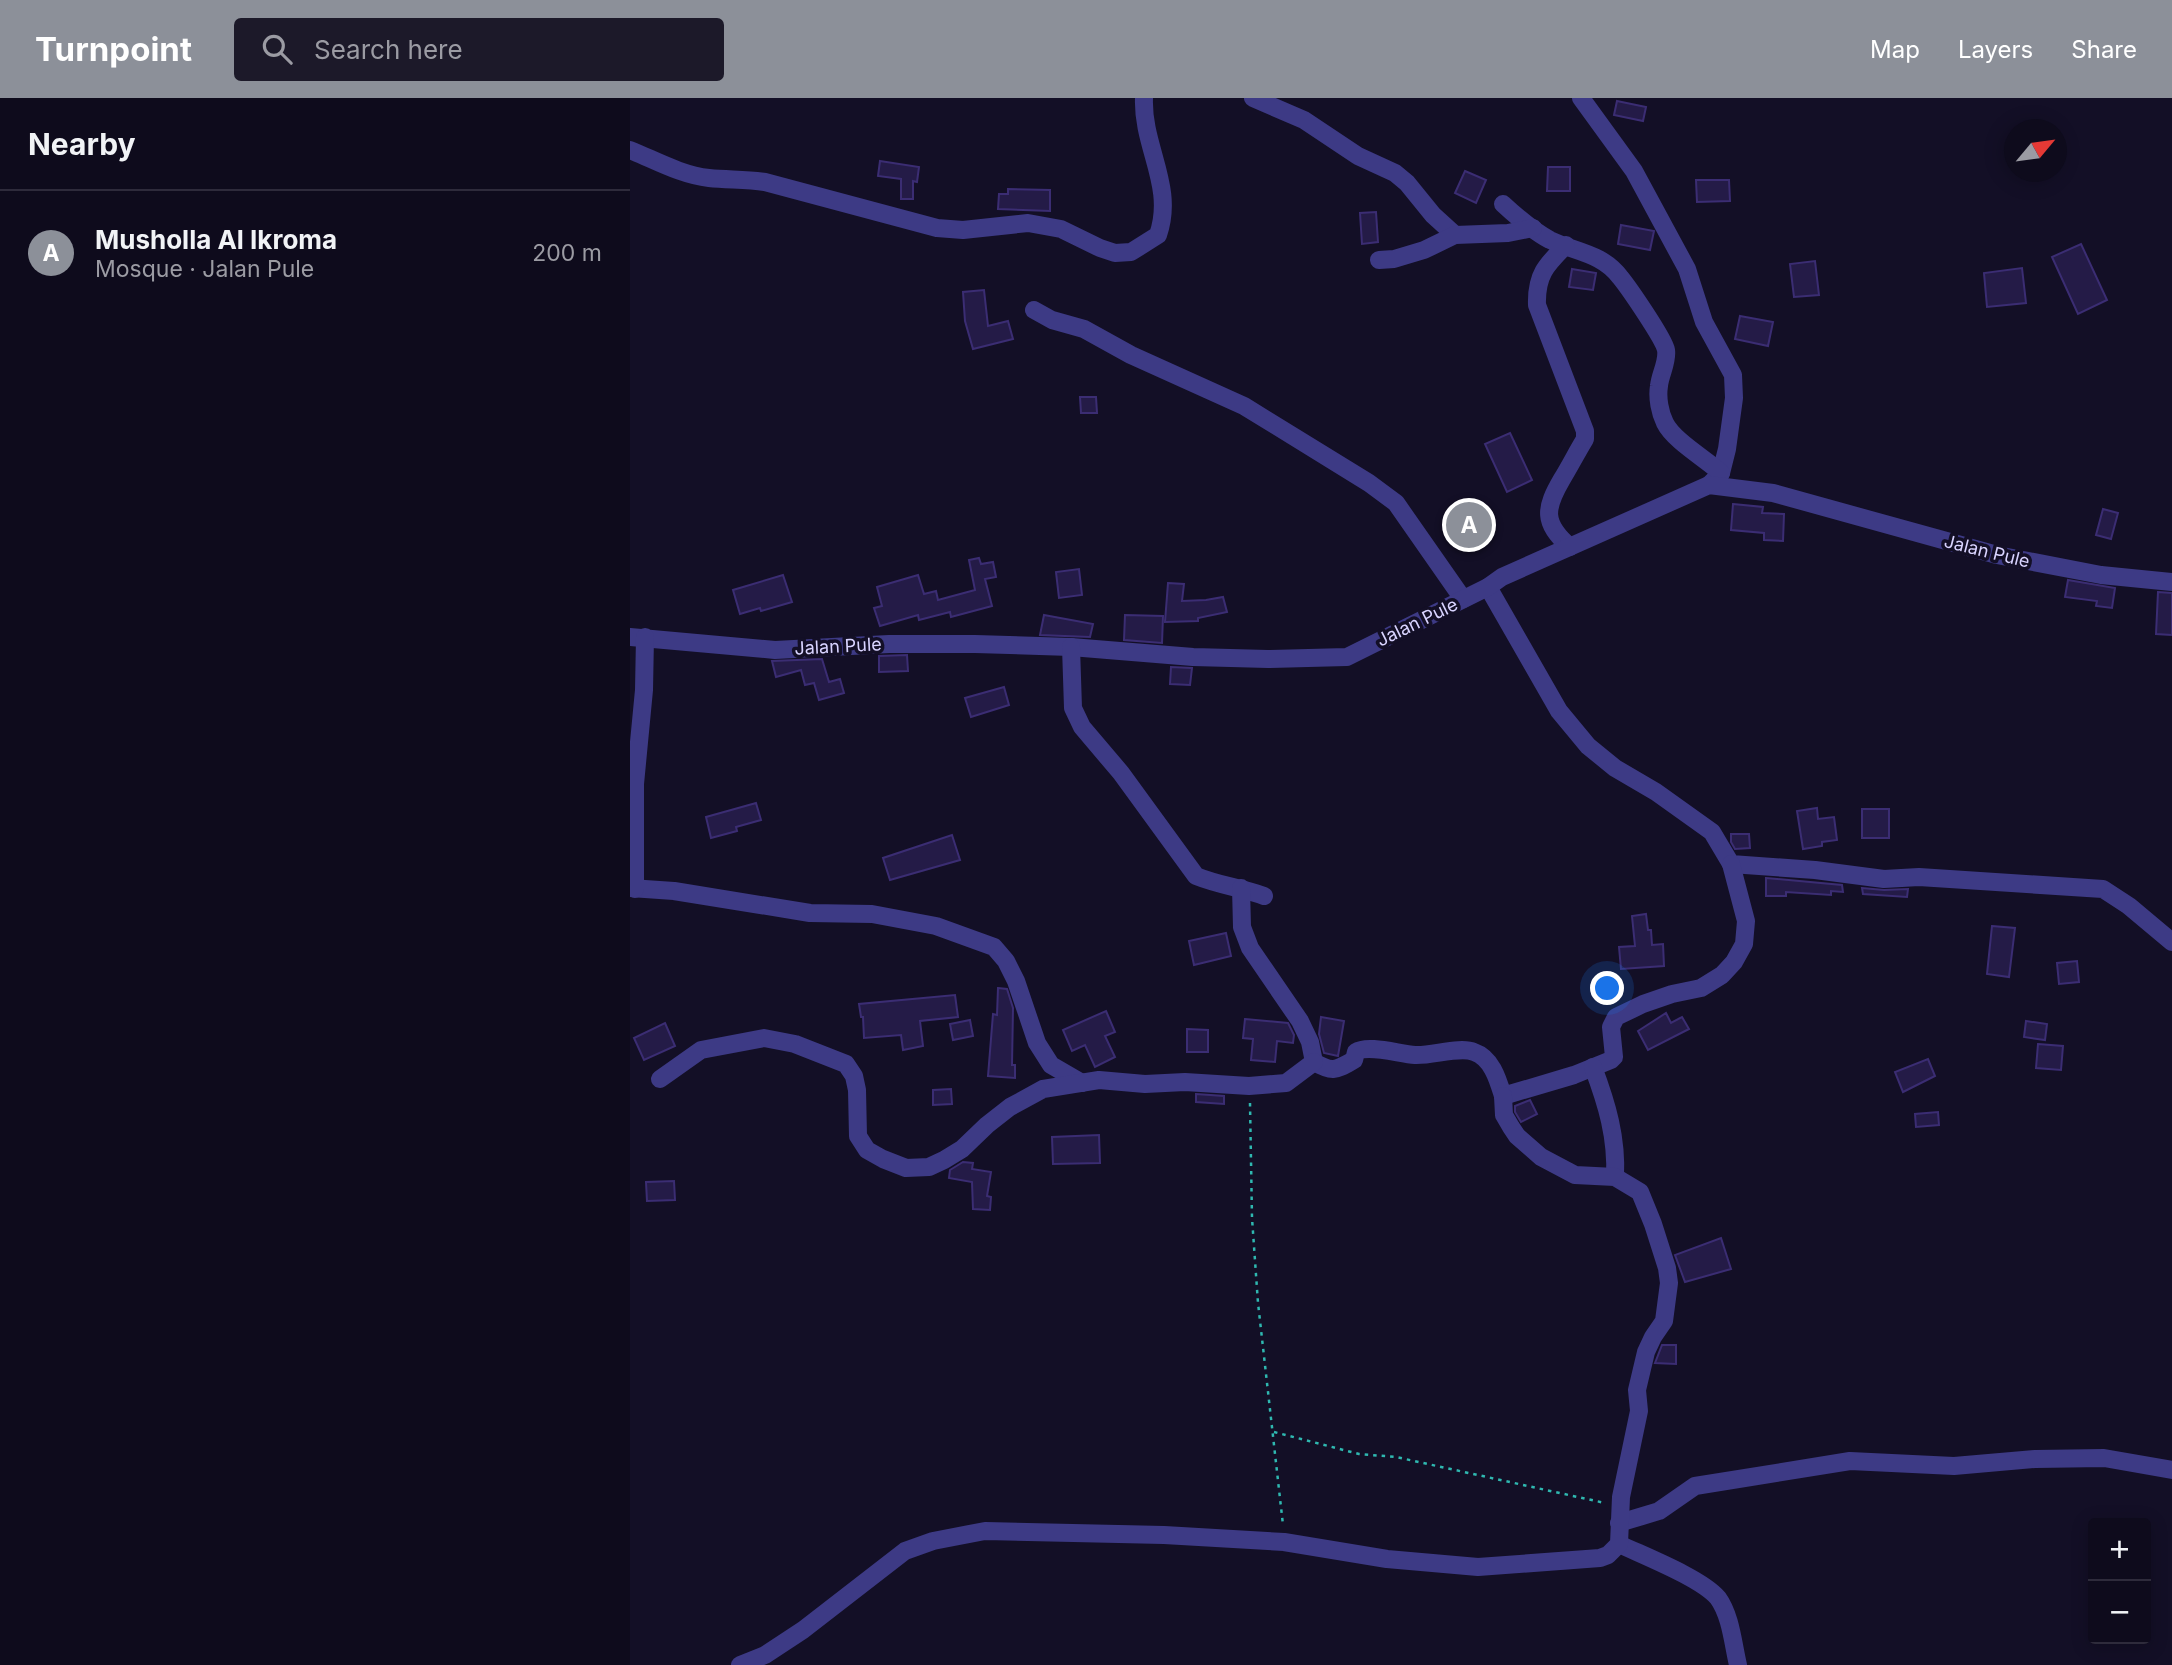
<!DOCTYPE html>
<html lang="en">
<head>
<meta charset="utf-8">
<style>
  body { margin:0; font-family:Inter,sans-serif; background:#1c1929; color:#f1f3f6 }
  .controls { position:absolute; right:21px; bottom:21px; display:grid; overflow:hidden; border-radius:7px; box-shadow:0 4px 18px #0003 }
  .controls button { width:63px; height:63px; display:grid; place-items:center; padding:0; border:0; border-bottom:2px solid #2e2b3b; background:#0e0b1c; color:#f1f3f6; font:35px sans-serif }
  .compass { position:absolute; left:1374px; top:21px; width:63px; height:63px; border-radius:50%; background:#0e0b1c; box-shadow:0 4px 18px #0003; rotate:61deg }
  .you { position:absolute; left:978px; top:891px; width:24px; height:24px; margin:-18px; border:5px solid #fff; border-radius:50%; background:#1a73e8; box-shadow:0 0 0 10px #1a73e833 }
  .badge { display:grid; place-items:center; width:46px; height:46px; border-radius:50%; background:#8c9099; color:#fff; font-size:23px; font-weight:700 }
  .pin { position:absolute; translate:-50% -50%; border:4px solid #fff; box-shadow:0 2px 7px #0006 }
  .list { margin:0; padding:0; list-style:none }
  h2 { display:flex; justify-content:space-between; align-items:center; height:91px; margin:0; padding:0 28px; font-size:30px }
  h2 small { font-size:23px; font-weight:400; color:#9b9ba3 }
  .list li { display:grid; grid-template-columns:46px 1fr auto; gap:21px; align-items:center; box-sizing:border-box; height:126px; padding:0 28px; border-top:2px solid #2e2b3b }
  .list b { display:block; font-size:26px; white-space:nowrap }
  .list p { margin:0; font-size:23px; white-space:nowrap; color:#9b9ba3 }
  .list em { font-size:23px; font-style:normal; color:#9b9ba3 }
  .icon { flex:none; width:38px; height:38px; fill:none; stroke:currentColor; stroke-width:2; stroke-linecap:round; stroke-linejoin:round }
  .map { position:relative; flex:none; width:1542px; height:1567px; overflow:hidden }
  header { display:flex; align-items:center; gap:42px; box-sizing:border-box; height:98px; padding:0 35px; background:#8c9099; color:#fff }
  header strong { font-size:33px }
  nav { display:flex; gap:38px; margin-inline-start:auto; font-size:24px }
  .search { width:490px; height:63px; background:#1c1929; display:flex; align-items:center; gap:18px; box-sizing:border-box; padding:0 24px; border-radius:7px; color:#9b9ba3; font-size:26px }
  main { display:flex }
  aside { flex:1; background:#0e0b1c }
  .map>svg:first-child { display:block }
  .building { fill:#241b47; stroke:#3b2d73; stroke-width:2 }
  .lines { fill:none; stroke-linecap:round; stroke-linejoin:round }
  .path { stroke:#2fb8b0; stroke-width:2.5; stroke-dasharray:3.5 5; stroke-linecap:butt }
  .street { stroke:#3d3a85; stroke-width:18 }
  .labels { text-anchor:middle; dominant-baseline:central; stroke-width:7; stroke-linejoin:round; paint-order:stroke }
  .street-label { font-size:18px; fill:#d9d4ff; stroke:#130f26 }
</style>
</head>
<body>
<header>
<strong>Turnpoint</strong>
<div class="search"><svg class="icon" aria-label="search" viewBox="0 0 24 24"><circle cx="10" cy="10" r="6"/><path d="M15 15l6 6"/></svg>Search here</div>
<nav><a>Map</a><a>Layers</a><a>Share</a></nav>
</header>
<main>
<aside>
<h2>Nearby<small></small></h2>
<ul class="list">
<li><span class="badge">A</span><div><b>Musholla Al Ikroma</b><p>Mosque · Jalan Pule</p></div><em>200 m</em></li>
</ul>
</aside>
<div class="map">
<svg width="1542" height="1567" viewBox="0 0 1542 1567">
  <rect width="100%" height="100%" fill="#130f26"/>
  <g class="building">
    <polygon points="987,3 1016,9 1013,23 984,17"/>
    <polygon points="250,63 289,69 287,84 283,83 283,101 271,101 271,81 248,78"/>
    <polygon points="918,69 940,69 940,93 917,93"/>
    <polygon points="835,73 856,82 846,105 825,95"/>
    <polygon points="1066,82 1099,82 1100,103 1067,104"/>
    <polygon points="378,91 420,92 420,113 368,111 369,96 378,96"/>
    <polygon points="746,114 748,144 732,146 730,115"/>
    <polygon points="991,127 1024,133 1020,152 988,146"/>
    <polygon points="1451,146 1477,202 1448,216 1422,159"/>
    <polygon points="1185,163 1189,197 1164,199 1160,166"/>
    <polygon points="1392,170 1396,205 1357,209 1354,175"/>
    <polygon points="942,171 966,175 963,192 939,189"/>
    <polygon points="354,192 358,228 378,223 383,241 343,251 335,223 333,194"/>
    <polygon points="1110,218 1143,224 1138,248 1105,241"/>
    <polygon points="450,299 466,299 467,315 451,315"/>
    <polygon points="880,335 902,382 877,394 855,346"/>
    <polygon points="1103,406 1133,409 1132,415 1154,416 1153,443 1134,442 1134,435 1101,432"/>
    <polygon points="844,408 856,435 833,445 821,419"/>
    <polygon points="1473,411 1488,415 1481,441 1466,437"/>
    <polygon points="349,460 351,466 363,464 366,479 355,481 362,508 321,519 320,514 289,522 288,517 250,528 244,510 252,508 247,489 288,477 294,496 306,493 308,502 345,492 339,462"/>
    <polygon points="449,471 452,497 429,500 426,474"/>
    <polygon points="153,477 162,504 131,513 130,510 110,516 103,492"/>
    <polygon points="1438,482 1485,490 1482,510 1466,508 1467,503 1435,499"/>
    <polygon points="538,485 554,486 552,503 576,502 593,499 597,514 568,520 568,523 535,524"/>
    <polygon points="1528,494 1542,495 1542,537 1526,536"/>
    <polygon points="414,517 463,526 460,539 410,537"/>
    <polygon points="495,517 533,518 532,545 494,542"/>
    <polygon points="277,557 278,573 249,574 249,558"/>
    <polygon points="192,561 199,584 210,581 214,595 189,602 184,585 175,587 171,572 146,579 142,563"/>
    <polygon points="541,569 562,570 560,587 540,586"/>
    <polygon points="374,589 379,607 341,619 335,600"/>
    <polygon points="126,705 131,722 106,729 107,733 81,740 76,719"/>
    <polygon points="1187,710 1188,721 1204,719 1207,742 1192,744 1192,748 1173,751 1167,713"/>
    <rect x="1232" y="711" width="27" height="29"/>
    <polygon points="1101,736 1119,736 1120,750 1105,751 1101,744"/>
    <polygon points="322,737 330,762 260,782 253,760"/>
    <polygon points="1136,780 1212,787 1213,794 1201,793 1201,797 1156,794 1156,798 1136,798"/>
    <polygon points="1232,790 1254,792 1278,791 1277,799 1233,796"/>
    <polygon points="1016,816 1018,832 1021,832 1022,847 1033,846 1034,868 991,871 989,849 1005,848 1002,818"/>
    <polygon points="1362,828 1385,830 1379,879 1357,876"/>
    <polygon points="596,835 601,858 564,867 559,843"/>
    <polygon points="1447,863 1449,884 1429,886 1427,865"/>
    <polygon points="368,890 377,891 383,910 382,967 385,967 385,980 358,978 363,916 367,917"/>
    <polygon points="325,897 328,919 290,923 293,948 273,952 271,937 234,940 233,919 231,919 229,906"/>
    <polygon points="476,913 485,934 475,938 485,959 465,969 455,947 442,953 433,932"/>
    <polygon points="1036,915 1041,925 1052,919 1059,931 1018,952 1008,933"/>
    <polygon points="691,919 714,923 708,958 694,955 689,936"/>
    <polygon points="615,921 658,925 664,937 663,945 647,943 645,964 621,962 623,941 613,940"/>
    <polygon points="340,922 343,938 323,942 320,926"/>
    <polygon points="1396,923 1417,926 1415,942 1394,939"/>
    <polygon points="35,925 45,948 14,962 4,940"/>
    <polygon points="557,931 578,932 578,954 557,954"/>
    <polygon points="1408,946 1433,948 1431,972 1406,970"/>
    <polygon points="1298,961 1305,978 1273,994 1265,974"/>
    <polygon points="321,991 322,1006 303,1007 303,992"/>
    <polygon points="566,996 594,998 594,1006 566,1004"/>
    <polygon points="900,1002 907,1016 891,1024 885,1014 885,1008"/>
    <polygon points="1308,1014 1309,1027 1286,1029 1285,1016"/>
    <polygon points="469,1037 470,1065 423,1066 422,1039"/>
    <polygon points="333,1064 343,1065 342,1071 361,1074 357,1098 361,1099 360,1112 343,1111 342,1084 319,1080 320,1072"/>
    <polygon points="44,1083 45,1102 17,1103 16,1084"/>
    <polygon points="1091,1140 1101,1171 1055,1184 1045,1157"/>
    <polygon points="1032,1247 1046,1247 1046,1266 1025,1265"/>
  </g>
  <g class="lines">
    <g class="path">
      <polyline points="620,1005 622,1120 628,1205 653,1427"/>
      <polyline points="644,1334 729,1356 766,1359 975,1405"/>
    </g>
    <g class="street">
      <polyline points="623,0 674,22 728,58 765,75 777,85 803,117 825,137"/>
      <polyline points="951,0 1004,73 1057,171 1074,224 1103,277 1104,300 1097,351 1091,375 1079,387"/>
      <path d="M0,52C25,62 51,77 79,80C98,82 116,81 135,84L307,130L333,132L398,125L431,131L470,150L485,155L501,154L528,137C545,88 512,49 514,0"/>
      <path d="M873,106C887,119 903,133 920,142C945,154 972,155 990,179C999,190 1034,241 1036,252C1038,264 1030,276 1029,288C1027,300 1030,315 1035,325C1044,343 1076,361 1091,375"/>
      <path d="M936,147C916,167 906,177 907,207L955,333V341C947,354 940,368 932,381C915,410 912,425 940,449"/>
      <polyline points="749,162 764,161 794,152 825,137 878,135 903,130"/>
      <polyline points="404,212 422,222 454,231 501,257 614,308 739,385 766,405 833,501"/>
      <polyline points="858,489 929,613 958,648 985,670 1026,694 1082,734 1101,766 1185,772 1254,781 1289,779 1473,791 1499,808 1542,844"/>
      <polyline points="0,539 145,552 259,546 345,546 441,549 563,559 638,561 717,559 858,489 872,479 1079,387 1143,395 1367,457 1471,477 1542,484"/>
      <path d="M441,549L443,610L452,629L491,675L566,778C588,787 612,790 634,798"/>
      <polyline points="0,790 44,793 180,815 242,816 306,828 364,849 376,863 386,883 407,945 421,967 452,985"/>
      <path d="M611,790L612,829L620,850L670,923L680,944L684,964C703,975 706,972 724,962L726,954C738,946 769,956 785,957C802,958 830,948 844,954C862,960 868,982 873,998L944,977L981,962L984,959L981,929L986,919L1013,906L1042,896L1071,890L1092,877L1104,864L1114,846L1116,823L1101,766"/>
      <polyline points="5,791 5,686 14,592 15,539"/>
      <path d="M963,969C977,1006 987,1040 985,1079"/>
      <polyline points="30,981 71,952 134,940 165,946 216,966 224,978 227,992 228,1038 237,1052 253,1061 276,1070 299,1069 314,1062 332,1051 357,1027 380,1009 413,991 469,982 515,986 555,984 619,988 656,985 684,964"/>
      <polyline points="989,1425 1029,1413 1065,1388 1220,1363 1324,1368 1405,1361 1474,1360 1542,1372"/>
      <path d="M989,1446C1014,1458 1071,1480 1088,1500C1101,1518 1103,1546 1108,1567"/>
      <polyline points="110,1567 135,1557 173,1532 275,1453 303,1443 355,1433 534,1437 654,1444 757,1461 848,1469 970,1460 978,1457 989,1446 991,1399 1009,1313 1007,1292 1016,1254 1023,1239 1034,1223 1039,1185 1037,1170 1023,1126 1010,1094 985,1079 945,1077 911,1059 887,1038 881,1029 874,1017 873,998"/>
    </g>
  </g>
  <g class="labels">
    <g class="street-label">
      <text transform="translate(1357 453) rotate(14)">Jalan Pule</text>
      <text transform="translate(787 524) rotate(-26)">Jalan Pule</text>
      <text transform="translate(208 548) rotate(-3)">Jalan Pule</text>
    </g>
  </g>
</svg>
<div class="controls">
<button>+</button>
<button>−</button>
</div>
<svg class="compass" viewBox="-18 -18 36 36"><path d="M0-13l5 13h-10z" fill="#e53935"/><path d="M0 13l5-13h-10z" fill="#9b9ba3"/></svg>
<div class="you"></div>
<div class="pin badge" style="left:839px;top:427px">A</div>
</div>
</main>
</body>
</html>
